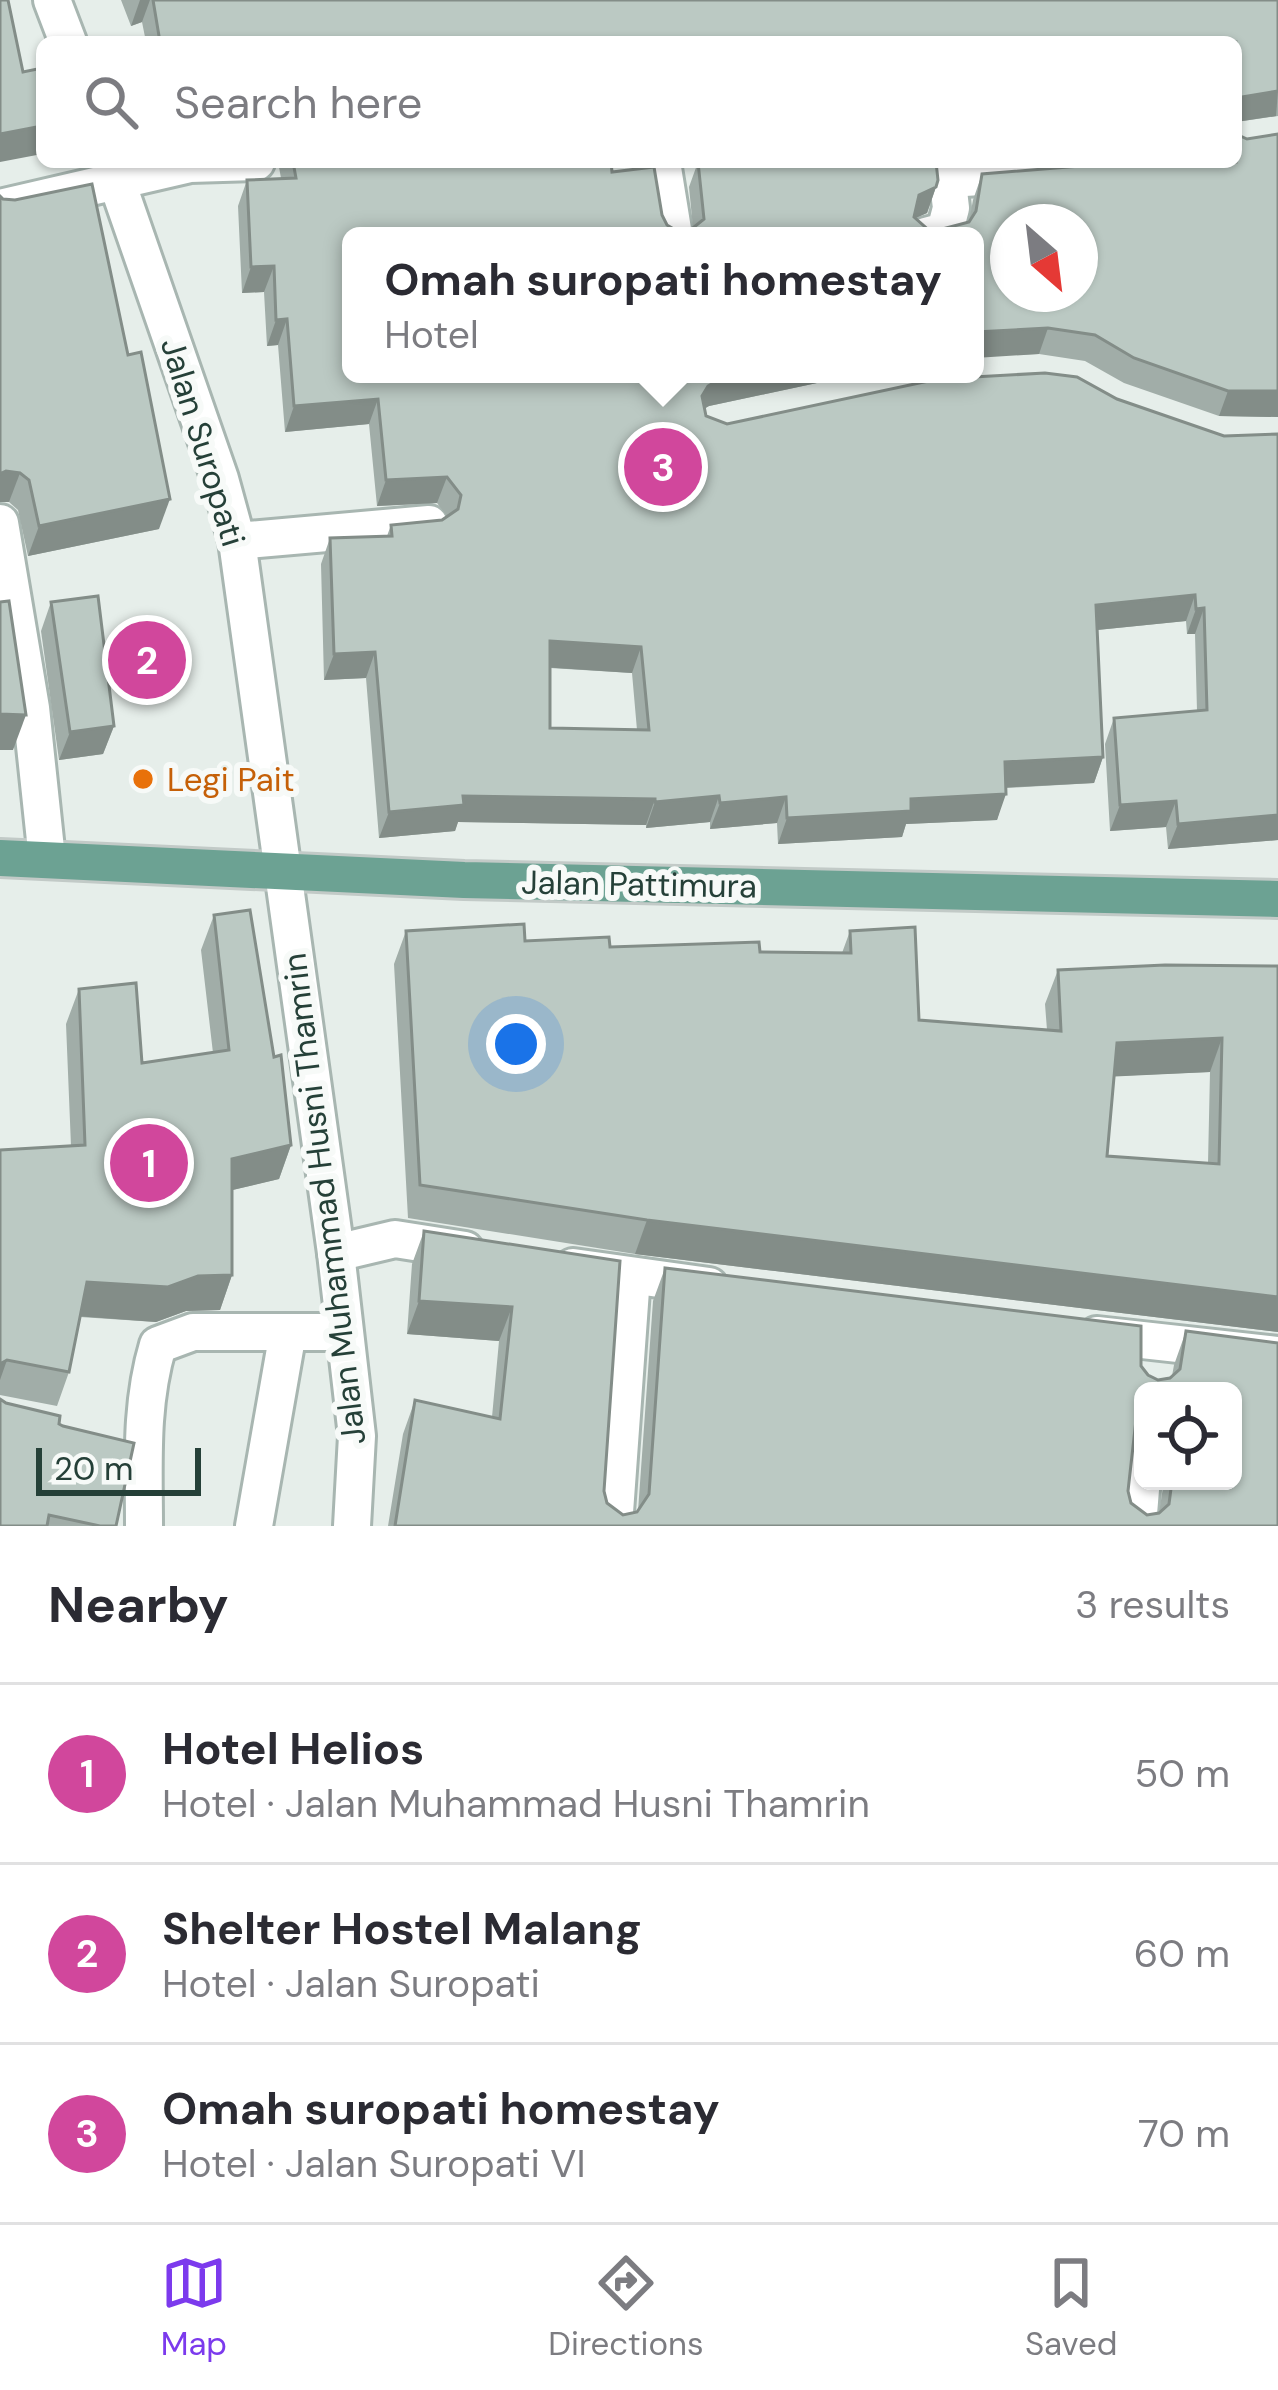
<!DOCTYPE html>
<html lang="en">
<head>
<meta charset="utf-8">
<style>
  body { margin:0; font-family:"DM Sans",sans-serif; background:#f2f2f3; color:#2b2b33 }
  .controls { position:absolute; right:36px; bottom:36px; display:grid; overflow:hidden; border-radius:18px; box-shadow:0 3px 9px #0004 }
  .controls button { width:108px; height:108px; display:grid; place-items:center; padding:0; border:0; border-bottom:3px solid #e1e1e2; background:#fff; color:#2b2b33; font:60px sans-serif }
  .compass { position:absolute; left:990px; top:204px; width:108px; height:108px; border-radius:50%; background:#fff; box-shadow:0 3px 9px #0004; rotate:152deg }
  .scale { position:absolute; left:36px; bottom:30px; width:165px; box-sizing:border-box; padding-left:12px; border:6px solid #254038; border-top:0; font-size:33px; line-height:42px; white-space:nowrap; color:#254038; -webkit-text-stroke:9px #f7faf8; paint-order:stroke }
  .you { position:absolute; left:516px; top:1044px; width:42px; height:42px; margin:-30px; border:9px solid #fff; border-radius:50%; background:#1a73e8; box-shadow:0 0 0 18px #1a73e833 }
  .badge { display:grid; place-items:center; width:78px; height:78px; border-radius:50%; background:#7c3aed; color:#fff; font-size:39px; font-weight:700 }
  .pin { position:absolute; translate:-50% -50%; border:6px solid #fff; box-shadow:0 3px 12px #0006 }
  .popup { position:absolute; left:342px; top:227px; width:642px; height:156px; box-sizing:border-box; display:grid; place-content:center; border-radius:18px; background:#fff; filter:drop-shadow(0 3px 9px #0005); font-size:39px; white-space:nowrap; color:#7c7c81 }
  .popup b { font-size:45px; color:#2b2b33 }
  .popup::after { content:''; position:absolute; left:50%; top:100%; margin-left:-24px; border:24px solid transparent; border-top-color:#fff }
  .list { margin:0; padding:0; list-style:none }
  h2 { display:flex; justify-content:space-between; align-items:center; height:156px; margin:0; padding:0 48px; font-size:51px }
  h2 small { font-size:39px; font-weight:400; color:#7c7c81 }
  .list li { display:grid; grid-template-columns:78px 1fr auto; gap:36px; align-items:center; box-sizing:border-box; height:180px; padding:0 48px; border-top:3px solid #e1e1e2 }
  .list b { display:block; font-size:45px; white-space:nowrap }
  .list p { margin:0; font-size:39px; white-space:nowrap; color:#7c7c81 }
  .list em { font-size:39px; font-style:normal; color:#7c7c81 }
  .icon { flex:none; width:66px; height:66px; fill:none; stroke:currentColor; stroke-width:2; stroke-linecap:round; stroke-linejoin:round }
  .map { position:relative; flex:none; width:1278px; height:1526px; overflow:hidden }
  .search { position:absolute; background:#fff; box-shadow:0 3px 9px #0004; left:36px; right:36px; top:36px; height:132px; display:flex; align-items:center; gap:30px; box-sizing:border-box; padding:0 42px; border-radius:18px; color:#7c7c81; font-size:45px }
  .sheet { height:696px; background:#fff }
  nav { display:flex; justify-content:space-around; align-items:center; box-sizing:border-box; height:168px; border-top:3px solid #e1e1e2; background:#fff; font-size:33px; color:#7c7c81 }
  nav a { display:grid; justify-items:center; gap:6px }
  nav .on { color:#7c3aed }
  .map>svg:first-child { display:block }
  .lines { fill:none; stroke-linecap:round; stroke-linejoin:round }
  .minor-casing { stroke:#a8b6b1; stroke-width:42 }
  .tertiary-casing { stroke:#a8b6b1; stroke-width:42 }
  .primary-casing { stroke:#c2cac7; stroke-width:42 }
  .minor { stroke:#fff; stroke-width:36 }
  .tertiary { stroke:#fff; stroke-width:36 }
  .primary { stroke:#6ca293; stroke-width:36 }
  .wall { fill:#a1ada8; fill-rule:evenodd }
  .shaded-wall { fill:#838d88 }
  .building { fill:#bbc9c3; stroke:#838d88; stroke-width:3; fill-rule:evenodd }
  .food-dot { fill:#e8710a; stroke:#f7faf8; stroke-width:4.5 }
  .labels { text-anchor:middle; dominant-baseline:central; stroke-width:12; stroke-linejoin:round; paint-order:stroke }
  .street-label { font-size:33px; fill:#254038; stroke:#f7faf8 }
  .food-label { font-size:33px; fill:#c56008; stroke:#f7faf8; text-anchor:start }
</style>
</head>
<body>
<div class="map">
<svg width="1278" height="1526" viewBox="0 0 1278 1526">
  <rect width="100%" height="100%" fill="#e6eeea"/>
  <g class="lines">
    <g class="minor-casing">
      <g id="minor">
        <polyline points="662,162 674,236"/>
        <polyline points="948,179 1029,174"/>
        <polyline points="0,208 190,164 256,162"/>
        <polyline points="926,236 945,231 951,208 946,165"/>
        <polyline points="0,523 31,708 47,859"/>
        <polyline points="237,541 429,524"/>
        <polyline points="336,1253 395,1239 465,1250"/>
        <polyline points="573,1267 709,1286"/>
        <polyline points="1097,1335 1278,1355"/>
        <path d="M144,1526C144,1464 140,1405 158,1345L193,1332H344"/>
        <polyline points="254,1526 288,1332"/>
        <polyline points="614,1526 632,1276"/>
        <polyline points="1138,1526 1143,1465"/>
      </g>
    </g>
    <g class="tertiary-casing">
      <g id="tertiary">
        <polyline points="52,0 68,42"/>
        <polyline points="110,162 220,479 237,541 336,1253 357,1436 352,1526"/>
      </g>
    </g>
    <g class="primary-casing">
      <polyline id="primary" points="0,858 464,880 1278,899"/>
    </g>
    <use href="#minor" class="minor"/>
    <use href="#tertiary" class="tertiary"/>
    <use href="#primary" class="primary"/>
  </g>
  <g class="wall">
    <polygon points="121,0 1278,0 1278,116 1236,122 1236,42 146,42 142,22 131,26"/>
    <path d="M1278,134V417L1219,416L1124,383L1085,361L1039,354L351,374H859L709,406L704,409L706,416L727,424L1117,399L1224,436L1278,434V840L1168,849L1166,827L1110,831L1105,744L1114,718L1197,711L1195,634H1187L1186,621L1097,630L1103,757L1094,783L1006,788L997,820L906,824L902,837L778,844L777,823L710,829V822L646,828V825L458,822L455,831L379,838L366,678L324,680L321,564L330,538L387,536L391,525L442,520L447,516L437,503L377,506L369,424L285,432L278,345L267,346L264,292L242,293L238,206L247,180L281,178L278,162H611L612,172L662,215L667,225L677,231L688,232L693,228L689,187L698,162L936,187L927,213L915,218L931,232L969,222L973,200L982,174L1236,162L1247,139ZM550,668L632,673L637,730L550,728Z"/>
    <polygon points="0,196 159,529 28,556 18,510 9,502"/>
    <polygon points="51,602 114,726 103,754 59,760 41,631"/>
    <polygon points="214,915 274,1057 291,1145 279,1179 232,1190 232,1275 220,1310 186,1311 156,1322 80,1317 69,1372 57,1406 0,1395 0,1150 71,1146 66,1024 79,989 142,1063 213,1053 201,950"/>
    <path d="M406,931L610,947L842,953L850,931L919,1020L1047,1030L1045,1004L1058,970L1278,966V1332L635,1254L408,1218L394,964ZM1210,1072L1208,1163L1107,1156L1114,1076Z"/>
    <path d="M424,1231L620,1261L604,1491L607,1503L623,1515L638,1511L653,1301L665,1268L1141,1326V1366L1148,1375L1158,1380L1172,1376L1174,1365L1186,1331L1278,1343V1526H388L403,1434L415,1400L492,1417L499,1341L407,1334L412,1264ZM1143,1391H1233V1481H1164L1159,1513L1147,1515L1131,1503L1128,1491L1133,1445H1143Z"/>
    <polygon points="6,1403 59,1424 116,1526 0,1526"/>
  </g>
  <g class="shaded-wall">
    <polygon points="140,0 150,0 142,22 131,26"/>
    <polygon points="1278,91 1276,116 1236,122 1236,98"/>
    <polygon points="42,126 42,154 0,162 0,134"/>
    <polygon points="936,187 927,213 909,221 919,195"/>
    <polygon points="274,266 264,292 242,293 251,267"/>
    <polygon points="287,319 278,345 267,346 276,320"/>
    <polygon points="1048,328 1039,354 975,358 975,332"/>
    <polygon points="747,374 859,374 709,406 698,412 702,396 708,386 719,380"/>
    <polygon points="1228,391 1278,391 1278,417 1219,416"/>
    <polygon points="378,399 369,424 285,432 294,406"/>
    <polygon points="6,471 20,473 9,502 0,502 0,474"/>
    <polygon points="447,477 437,503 377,506 386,480"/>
    <polygon points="170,499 159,529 28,556 39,526"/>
    <polygon points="1195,595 1186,621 1087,631 1096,605"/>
    <polygon points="1204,608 1195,634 1187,634 1196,609"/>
    <polygon points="550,641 641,647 632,673 541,667"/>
    <polygon points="375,652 366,678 324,680 334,654"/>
    <polygon points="0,714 26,715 13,750 0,750"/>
    <polygon points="114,726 103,754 59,760 70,732"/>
    <polygon points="1103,757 1094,783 996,788 1005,762"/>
    <polygon points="1006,794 997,820 906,824 902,837 778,844 787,818 911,799"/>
    <polygon points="463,796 655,799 646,825 458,822 455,831 379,838 389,812"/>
    <polygon points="719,796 710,822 646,828 655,802"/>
    <polygon points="786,797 777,823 710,829 720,803"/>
    <polygon points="1176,801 1166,827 1110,831 1120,805"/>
    <polygon points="1278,815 1278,840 1168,849 1178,824"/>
    <polygon points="1222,1038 1210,1072 1104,1077 1117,1043"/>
    <polygon points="291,1145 279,1179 220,1193 232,1159"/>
    <polygon points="647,1220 1278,1297 1278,1332 635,1254"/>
    <polygon points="232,1275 220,1310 186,1311 156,1322 75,1316 87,1282"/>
    <polygon points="419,1301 512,1307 499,1341 407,1334"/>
    <polygon points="7,1360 0,1380 0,1364"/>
    <polygon points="1143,1414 1143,1445 1135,1444 1124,1453 1136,1420"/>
  </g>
  <g class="building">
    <polygon points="0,0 8,0 23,72 42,68 42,126 0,134"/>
    <polygon points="153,0 1278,0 1278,91 1236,98 1236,42 160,42"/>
    <path d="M1236,134L1247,139L1278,134V391H1228L1134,358L1095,335L1048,328L975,332V236H351V374H747L719,380L708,386L702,396L706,416L727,424L938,379L1045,373L1077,377L1117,399L1224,436L1278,434V815L1178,824L1176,801L1120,805L1114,718L1207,710L1204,608L1196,609L1195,595L1096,605L1103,757L1005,762L1006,794L911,799V811L787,818L786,797L720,803L719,796L655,802V799L463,796L464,805L389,812L375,652L334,654L330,538L392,536L391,525L442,520L458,509L461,495L447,477L386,480L378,399L294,406L287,319L276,320L274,266L251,267L247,180L296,178L293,162H611L612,172L654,167L662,215L667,225L677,231L688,232L704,219L698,162H936L938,180L936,187L919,195L914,217L931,232L969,222L976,211L982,174L1130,162H1236ZM1008,222H1080V294H1008ZM550,641L641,647L649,730L550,728Z"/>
    <polygon points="92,184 128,355 141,352 170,499 39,526 29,480 20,473 6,471 0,474 0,196 3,199 15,200"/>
    <polygon points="98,596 114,726 70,732 51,602"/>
    <polygon points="9,601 26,715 0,714 0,602"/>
    <polygon points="250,910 274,1057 281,1055 291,1145 232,1159 232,1275 198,1276 168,1287 87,1282 69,1372 7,1360 0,1364 0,1150 85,1145 79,989 136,983 142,1063 229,1050 214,915"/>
    <path d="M524,924L525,941L609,937L610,947L759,942L760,952L851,953L850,931L915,927L919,1020L1061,1031L1058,970L1165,965L1278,966V1297L647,1220L420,1185L406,931ZM1222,1038L1219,1164L1107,1156L1117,1043Z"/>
    <path d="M424,1231L620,1261L604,1491L607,1503L623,1515L637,1512L649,1494L665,1268L1141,1326V1366L1148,1375L1158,1380L1170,1378L1180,1369L1186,1331L1278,1343V1526H395L415,1400L500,1419L512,1307L419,1301ZM1143,1391H1233V1481H1172L1169,1504L1159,1513L1147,1515L1131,1503L1128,1491L1136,1420L1143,1414Z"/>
    <polygon points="0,1399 6,1403 60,1416 59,1424 63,1426 134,1443 116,1526 100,1526 49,1515 47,1526 0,1526"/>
  </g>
  <circle class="food-dot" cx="143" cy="779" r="12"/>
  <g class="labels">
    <g class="street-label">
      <text transform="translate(203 442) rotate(73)">Jalan Suropati</text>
      <text transform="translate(639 884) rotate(1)">Jalan Pattimura</text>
      <text transform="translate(324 1199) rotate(-97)">Jalan Muhammad Husni Thamrin</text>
    </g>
    <g class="food-label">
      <text x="167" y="779">Legi Pait</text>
    </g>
  </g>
</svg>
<div class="controls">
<button><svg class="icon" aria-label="locate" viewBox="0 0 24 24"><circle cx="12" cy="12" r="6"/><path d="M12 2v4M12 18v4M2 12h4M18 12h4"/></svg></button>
</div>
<svg class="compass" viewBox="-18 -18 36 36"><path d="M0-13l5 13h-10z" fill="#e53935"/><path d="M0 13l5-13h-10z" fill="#7c7c81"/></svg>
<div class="scale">20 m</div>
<div class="you"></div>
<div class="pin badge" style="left:149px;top:1163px;background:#d1479c">1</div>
<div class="pin badge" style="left:147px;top:660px;background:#d1479c">2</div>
<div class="pin badge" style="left:663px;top:467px;background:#d1479c">3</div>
<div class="popup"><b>Omah suropati homestay</b>Hotel</div>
<div class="search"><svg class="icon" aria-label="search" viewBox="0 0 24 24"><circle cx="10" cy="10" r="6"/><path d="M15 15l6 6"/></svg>Search here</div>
</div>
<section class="sheet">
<h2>Nearby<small>3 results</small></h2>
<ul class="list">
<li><span class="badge" style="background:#d1479c">1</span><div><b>Hotel Helios</b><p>Hotel · Jalan Muhammad Husni Thamrin</p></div><em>50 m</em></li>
<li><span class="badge" style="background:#d1479c">2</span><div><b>Shelter Hostel Malang</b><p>Hotel · Jalan Suropati</p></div><em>60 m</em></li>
<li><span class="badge" style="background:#d1479c">3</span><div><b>Omah suropati homestay</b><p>Hotel · Jalan Suropati VI</p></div><em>70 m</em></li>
</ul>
</section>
<nav>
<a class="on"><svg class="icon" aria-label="map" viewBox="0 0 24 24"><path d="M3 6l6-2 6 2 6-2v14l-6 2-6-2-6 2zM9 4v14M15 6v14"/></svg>Map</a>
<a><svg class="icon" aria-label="directions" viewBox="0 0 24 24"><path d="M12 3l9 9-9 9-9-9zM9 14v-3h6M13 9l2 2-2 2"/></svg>Directions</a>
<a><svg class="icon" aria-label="saved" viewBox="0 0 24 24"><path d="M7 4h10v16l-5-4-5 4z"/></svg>Saved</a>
</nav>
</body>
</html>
